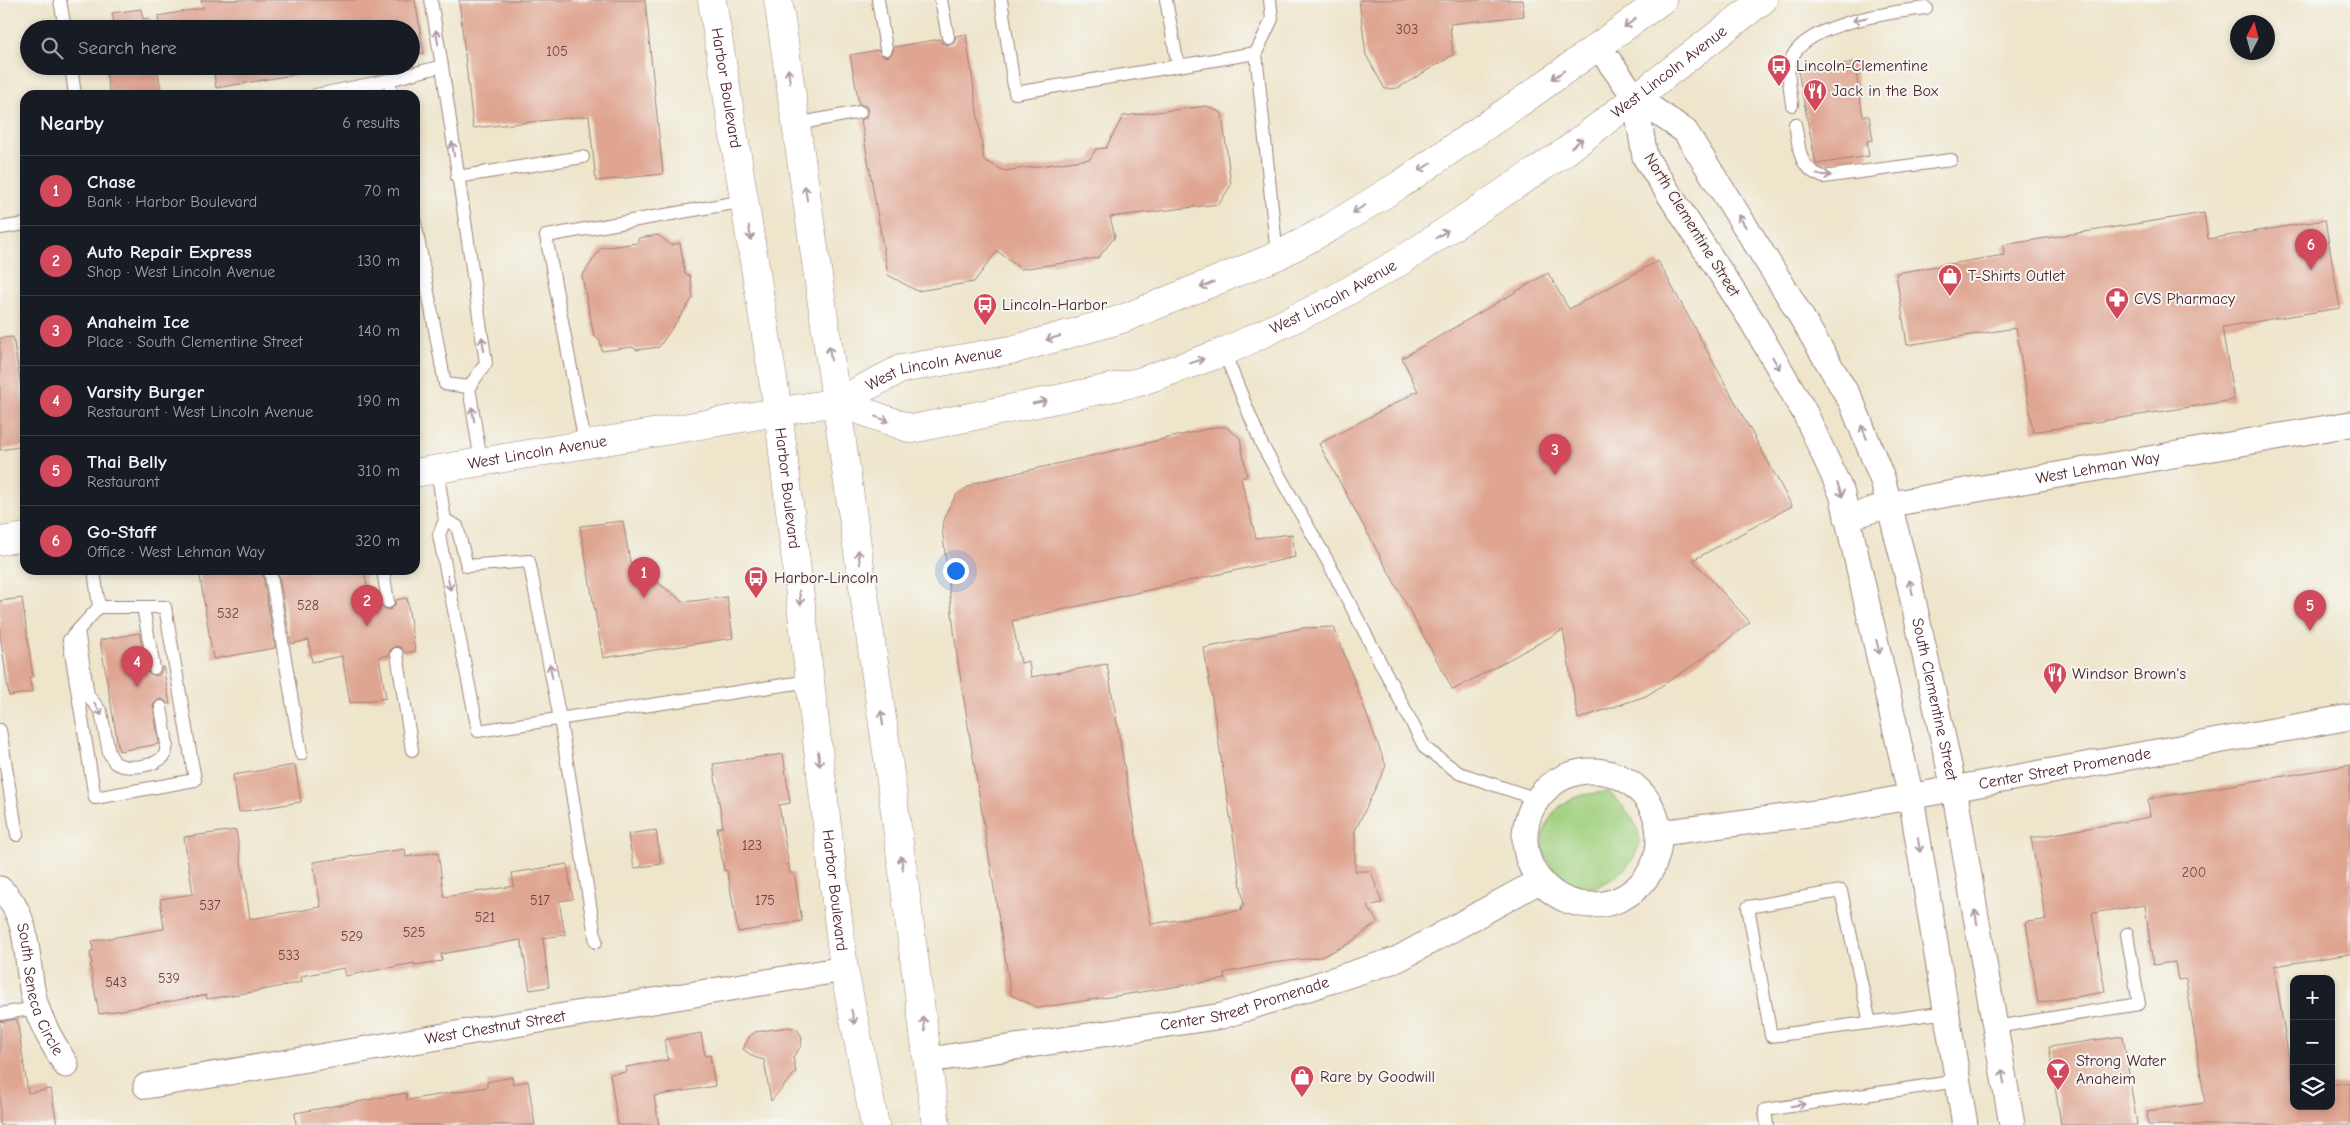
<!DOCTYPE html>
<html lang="en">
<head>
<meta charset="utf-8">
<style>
  body { margin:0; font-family:"Comic Neue",sans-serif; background:#20242c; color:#f1f3f6 }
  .controls { position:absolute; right:15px; bottom:15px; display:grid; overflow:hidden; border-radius:10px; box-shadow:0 2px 8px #0003 }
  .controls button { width:45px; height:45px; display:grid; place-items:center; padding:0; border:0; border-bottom:1px solid #363941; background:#171b24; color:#f1f3f6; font:25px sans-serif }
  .compass { position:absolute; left:2230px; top:15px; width:45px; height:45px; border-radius:50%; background:#171b24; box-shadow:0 2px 8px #0003; rotate:6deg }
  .you { position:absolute; left:955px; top:570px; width:18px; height:18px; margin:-12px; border:4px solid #fff; border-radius:50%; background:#1a73e8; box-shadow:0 0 0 8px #1a73e833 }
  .badge { display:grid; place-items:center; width:32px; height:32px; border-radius:50%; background:#d1495b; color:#fff; font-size:16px; font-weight:700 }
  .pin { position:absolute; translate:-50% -41px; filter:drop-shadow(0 1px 2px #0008) }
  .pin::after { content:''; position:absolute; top:26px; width:18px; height:15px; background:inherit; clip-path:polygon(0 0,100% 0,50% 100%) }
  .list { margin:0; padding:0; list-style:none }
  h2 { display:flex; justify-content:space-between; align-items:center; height:65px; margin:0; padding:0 20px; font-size:21px }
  h2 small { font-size:16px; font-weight:400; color:#9ea1a6 }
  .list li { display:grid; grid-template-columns:32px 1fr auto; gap:15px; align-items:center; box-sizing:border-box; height:70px; padding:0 20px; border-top:1px solid #363941 }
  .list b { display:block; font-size:19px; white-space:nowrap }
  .list p { margin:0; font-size:16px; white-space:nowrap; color:#9ea1a6 }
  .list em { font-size:16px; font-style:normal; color:#9ea1a6 }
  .icon { flex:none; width:28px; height:28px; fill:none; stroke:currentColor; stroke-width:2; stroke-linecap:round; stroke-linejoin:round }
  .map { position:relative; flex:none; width:2350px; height:1125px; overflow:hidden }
  .search { position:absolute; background:#171b24; box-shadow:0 2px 8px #0003; left:20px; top:20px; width:400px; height:55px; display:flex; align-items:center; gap:12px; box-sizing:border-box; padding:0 18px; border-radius:28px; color:#9ea1a6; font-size:19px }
  .panel { position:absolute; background:#171b24; box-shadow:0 2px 8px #0003; left:20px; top:90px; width:400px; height:485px; border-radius:15px }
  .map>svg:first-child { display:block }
  .green { fill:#a0d07e; stroke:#757854 }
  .building { fill:#dfa591 }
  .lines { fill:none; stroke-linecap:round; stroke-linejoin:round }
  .service-casing { stroke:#9c827b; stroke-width:14 }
  .minor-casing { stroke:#9c827b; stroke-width:27 }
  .primary-casing { stroke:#9c827b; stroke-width:29 }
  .service { stroke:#fff; stroke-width:12 }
  .minor { stroke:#fff; stroke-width:25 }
  .primary { stroke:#fff; stroke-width:28 }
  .oneway { stroke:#ae9aa0 }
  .labels { text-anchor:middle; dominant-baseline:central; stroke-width:4; stroke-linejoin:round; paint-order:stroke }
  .number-label { font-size:14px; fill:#6f4044 }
  .poi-label { font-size:16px; fill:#4a1f2b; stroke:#f6f6f2; text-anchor:start }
  .street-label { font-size:16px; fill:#4a1f2b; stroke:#f6f6f2 }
</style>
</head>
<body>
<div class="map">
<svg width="2350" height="1125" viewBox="0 0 2350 1125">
  <rect width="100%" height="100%" fill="#f6f6f2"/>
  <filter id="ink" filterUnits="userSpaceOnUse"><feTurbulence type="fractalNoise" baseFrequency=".02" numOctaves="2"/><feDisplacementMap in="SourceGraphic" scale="10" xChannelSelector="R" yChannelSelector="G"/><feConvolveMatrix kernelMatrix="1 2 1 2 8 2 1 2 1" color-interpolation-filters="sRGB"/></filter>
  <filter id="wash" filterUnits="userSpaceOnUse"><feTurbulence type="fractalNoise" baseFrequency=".0096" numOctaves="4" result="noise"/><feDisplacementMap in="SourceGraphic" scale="20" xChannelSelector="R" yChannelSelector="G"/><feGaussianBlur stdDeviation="1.12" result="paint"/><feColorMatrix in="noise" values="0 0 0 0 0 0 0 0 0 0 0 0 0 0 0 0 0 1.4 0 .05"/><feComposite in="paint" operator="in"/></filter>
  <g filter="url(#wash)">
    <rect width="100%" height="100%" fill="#eee5cb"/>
    <path class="green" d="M1609,792C1619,802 1632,815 1637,828C1650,859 1600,898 1572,886C1564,882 1558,874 1553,868C1538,851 1540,837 1550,819C1562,797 1585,793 1609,792Z"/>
    <g id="blocks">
      <g class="building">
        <polygon points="201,0 415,0 424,53 411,55 411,29 159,29 158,16 203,8"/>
        <polygon points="459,0 645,0 663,174 596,181 589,116 473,128"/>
        <polygon points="1359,0 1523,0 1524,16 1450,24 1453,55 1398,88 1385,89 1366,55"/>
        <polygon points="141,9 143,19 149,18 151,29 106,29 115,26 112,13"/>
        <polygon points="966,34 984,160 1004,171 1090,159 1096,149 1106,148 1123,116 1207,106 1222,113 1231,185 1219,204 1110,217 1115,237 1098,258 1021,269 997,251 974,282 917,291 888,275 861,120 866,118 868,111 866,106 859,104 850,55 878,50 883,56 888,57 893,52 894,47 940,39 942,43 949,45 954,43 956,36"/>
        <polygon points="1854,62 1863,116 1869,116 1873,140 1867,141 1869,156 1816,164 1798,71"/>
        <polygon points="105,66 157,66 162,95 110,95"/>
        <polygon points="213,66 345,66 216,88"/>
        <polygon points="2204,213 2208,239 2325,220 2340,308 2222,327 2234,400 2033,432 2016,328 1907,345 1896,273 2004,255 2003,245"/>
        <polygon points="658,235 671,245 680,243 685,273 690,276 693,298 659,347 637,350 632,347 602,351 600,341 594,336 582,276 601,248 637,243 639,238"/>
        <polygon points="1658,261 1792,506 1693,560 1750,622 1701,660 1646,696 1578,719 1563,630 1453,690 1319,444 1418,391 1402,358 1548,273 1569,309"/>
        <polygon points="13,337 25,411 25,446 0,450 0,338"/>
        <polygon points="1216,427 1226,427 1240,438 1247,476 1241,478 1256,538 1292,534 1295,557 1012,621 1021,663 1029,661 1031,677 1107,664 1151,924 1242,910 1241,906 1244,906 1204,648 1303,628 1334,627 1386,766 1355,831 1355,871 1371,871 1382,903 1367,906 1378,922 1350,943 1321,957 1272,963 1224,973 1225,979 1038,1008 1011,995 957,656 942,527 948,509 957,494 974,483"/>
        <polygon points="623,521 630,562 684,602 727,597 733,638 603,658 580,526"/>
        <polygon points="199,570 262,570 275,648 213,659"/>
        <polygon points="278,570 364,570 370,605 380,603 385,609 390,610 395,605 396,600 407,598 415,651 405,653 400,647 395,646 390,651 389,655 379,657 386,698 350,703 342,656 312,662 309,640 291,644"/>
        <polygon points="22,598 33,677 29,677 32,692 9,696 0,634 0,601"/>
        <polygon points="139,633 148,673 156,676 160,674 163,666 170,705 164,700 160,699 153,705 159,744 119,751 100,640"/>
        <polygon points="783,754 790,803 779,805 790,873 794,873 802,921 738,932 727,870 724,871 717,828 723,827 713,764"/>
        <polygon points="295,765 301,802 239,812 233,775"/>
        <polygon points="2350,765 2350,954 2274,966 2294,1091 2294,1106 2331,1106 2331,1085 2350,1082 2350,1125 2148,1125 2147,1111 2205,1103 2186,979 2178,980 2175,962 2153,965 2145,905 2092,913 2105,992 2038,1003 2026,922 2046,920 2031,838 2150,817 2148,799"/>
        <polygon points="236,830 250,919 321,907 313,862 405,849 406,857 438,852 444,897 514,886 512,873 567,864 573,899 559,901 565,935 543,938 549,987 530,990 521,940 441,954 442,961 414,965 414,963 346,976 344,968 301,976 302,982 252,992 207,999 206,995 99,1014 90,965 92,964 90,951 93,951 92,941 164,929 160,899 193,894 184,837"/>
        <polygon points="656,830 661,864 634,868 628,834"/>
        <polygon points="17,1019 28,1093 51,1089 57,1125 0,1125 0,1022"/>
        <polygon points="788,1027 797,1029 802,1037 801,1046 793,1057 796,1072 771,1101 764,1060 754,1057 743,1049 749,1037 755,1032"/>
        <polygon points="701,1033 705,1056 710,1055 715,1086 654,1096 659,1125 618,1125 610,1074 627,1072 626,1067 668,1060 664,1040"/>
        <polygon points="2123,1036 2137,1125 2061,1125 2049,1047"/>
        <polygon points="512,1077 513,1084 528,1081 535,1125 296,1125 295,1113 406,1093 407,1100 487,1087 487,1082"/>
      </g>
    </g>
  </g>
  <g filter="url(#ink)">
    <use href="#blocks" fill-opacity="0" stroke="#9c827b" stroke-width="1"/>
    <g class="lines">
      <g class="service-casing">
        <g id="service">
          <polyline points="60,0 65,29"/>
          <polyline points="878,0 886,49"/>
          <polyline points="941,0 948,37"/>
          <polyline points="1001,0 1015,93 1256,53"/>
          <polyline points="1166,0 1178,66"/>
          <polyline points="1270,0 1272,19 1256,53 1277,256"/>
          <polyline points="71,66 75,95"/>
          <polyline points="442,66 486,363 469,387"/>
          <polyline points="389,80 442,66 431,0"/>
          <polyline points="316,95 389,80 392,95"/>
          <path d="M1792,105C1791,93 1787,77 1789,66C1796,24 1892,12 1926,8"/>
          <polyline points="796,124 860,112"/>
          <path d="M1795,124C1800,149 1797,167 1823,177L1951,160"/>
          <polyline points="457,177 583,157"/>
          <polyline points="415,222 445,384 469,387 481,462"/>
          <polyline points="0,228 25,224"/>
          <polyline points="1224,352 1262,445 1327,560 1425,748 1459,773 1537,799"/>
          <polyline points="585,443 546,236 745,201"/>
          <polyline points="437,469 445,520 439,535 478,731 810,681"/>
          <polyline points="445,520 457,526 467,566 529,561 560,719 596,942"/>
          <polyline points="94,570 99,607"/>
          <polyline points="270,570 301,754"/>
          <polyline points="383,570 388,602"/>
          <polygon points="99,607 165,607 195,780 95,798 69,640"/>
          <polyline points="143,607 154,668"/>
          <path d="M78,630L88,695L101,712L109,753L115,763C128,770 155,767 165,755L167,744L161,707"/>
          <polyline points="397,654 412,750"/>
          <polyline points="0,730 17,835"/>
          <polyline points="0,1014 36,1008"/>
          <polyline points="1870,1023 1841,891 1748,907 1771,1036 1947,1012"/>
          <polyline points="1995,1027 2139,1004 2127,934"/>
          <polyline points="1767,1125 1765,1110 1958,1081"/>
        </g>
      </g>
      <g class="minor-casing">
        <g id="minor">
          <path id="s1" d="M1598,46L1635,97L1685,131L1789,296L1852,403L1883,481L1910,586L1954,789L2012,1125"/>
          <polyline points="1635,97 1645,157 1752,321 1805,413 1842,494 1911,797 1965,1125"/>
          <path id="s2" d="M1847,518L1891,504L2350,424"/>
          <circle cx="1592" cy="838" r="67"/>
          <path id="s3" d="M1660,833L1831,811L2350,717"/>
          <path id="s4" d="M0,889C35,919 23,970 37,1009C44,1029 55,1047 66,1065"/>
          <path id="s5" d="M929,1060L1222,1016L1398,959L1539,881"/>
          <path id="s6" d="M146,1086L844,969"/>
        </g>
      </g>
      <g class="primary-casing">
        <g id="primary">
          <path id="s7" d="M712,0L778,410L844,969L875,1125"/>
          <polyline points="778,0 889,766 936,1125"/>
          <path id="s8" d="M837,402L912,429L1139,382L1224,352L1329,302L1401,261L1565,152L1763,0"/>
          <path id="s9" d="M415,473L837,402L901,369L1016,349L1122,319L1277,256L1331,227L1401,184L1529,96L1662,0"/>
          <polyline points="0,541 25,537"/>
        </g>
      </g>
      <use href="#service" class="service"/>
      <use href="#minor" class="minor"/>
      <use href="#primary" class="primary"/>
    </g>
    <defs><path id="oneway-shaft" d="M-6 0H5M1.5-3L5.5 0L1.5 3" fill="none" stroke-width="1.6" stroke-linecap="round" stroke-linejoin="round" transform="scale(1.25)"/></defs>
    <g class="oneway">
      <use href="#oneway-shaft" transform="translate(1860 19) rotate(167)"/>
      <use href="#oneway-shaft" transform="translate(1630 23) rotate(144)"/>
      <use href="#oneway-shaft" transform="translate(437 37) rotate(-99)"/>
      <use href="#oneway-shaft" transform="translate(1558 75) rotate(144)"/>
      <use href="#oneway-shaft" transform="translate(789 76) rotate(-98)"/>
      <use href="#oneway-shaft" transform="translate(1577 143) rotate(-39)"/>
      <use href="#oneway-shaft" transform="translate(453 149) rotate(-99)"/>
      <use href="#oneway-shaft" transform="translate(1425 167) rotate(146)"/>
      <use href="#oneway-shaft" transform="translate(1824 175) rotate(4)"/>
      <use href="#oneway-shaft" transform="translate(806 193) rotate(-98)"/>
      <use href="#oneway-shaft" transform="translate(1359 209) rotate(148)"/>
      <use href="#oneway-shaft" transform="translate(1742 221) rotate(-122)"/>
      <use href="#oneway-shaft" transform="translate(750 233) rotate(81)"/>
      <use href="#oneway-shaft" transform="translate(1442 234) rotate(-33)"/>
      <use href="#oneway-shaft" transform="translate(1207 285) rotate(158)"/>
      <use href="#oneway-shaft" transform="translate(1053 338) rotate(164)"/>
      <use href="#oneway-shaft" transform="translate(483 344) rotate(-99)"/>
      <use href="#oneway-shaft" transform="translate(830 353) rotate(-98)"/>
      <use href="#oneway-shaft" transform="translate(1197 361) rotate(-19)"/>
      <use href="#oneway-shaft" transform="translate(1776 363) rotate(60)"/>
      <use href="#oneway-shaft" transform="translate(1040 402) rotate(-12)"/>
      <use href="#oneway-shaft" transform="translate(473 414) rotate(-100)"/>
      <use href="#oneway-shaft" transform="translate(882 419) rotate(20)"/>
      <use href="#oneway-shaft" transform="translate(1864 432) rotate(-112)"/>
      <use href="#oneway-shaft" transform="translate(1840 490) rotate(68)"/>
      <use href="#oneway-shaft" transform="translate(859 557) rotate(-98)"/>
      <use href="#oneway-shaft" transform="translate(449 583) rotate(79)"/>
      <use href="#oneway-shaft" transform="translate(1911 587) rotate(-103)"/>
      <use href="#oneway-shaft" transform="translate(800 598) rotate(83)"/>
      <use href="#oneway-shaft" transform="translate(1878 647) rotate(77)"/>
      <use href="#oneway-shaft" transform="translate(551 671) rotate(-101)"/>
      <use href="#oneway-shaft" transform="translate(98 709) rotate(59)"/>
      <use href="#oneway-shaft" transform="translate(882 718) rotate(-98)"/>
      <use href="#oneway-shaft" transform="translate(819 759) rotate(83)"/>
      <use href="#oneway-shaft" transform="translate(1919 845) rotate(81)"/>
      <use href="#oneway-shaft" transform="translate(902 863) rotate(-98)"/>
      <use href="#oneway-shaft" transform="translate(1976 917) rotate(-100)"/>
      <use href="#oneway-shaft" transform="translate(853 1017) rotate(78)"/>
      <use href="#oneway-shaft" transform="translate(924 1024) rotate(-98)"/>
      <use href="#oneway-shaft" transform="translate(2003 1077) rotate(-100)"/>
      <use href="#oneway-shaft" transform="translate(1798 1105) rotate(-9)"/>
    </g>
  </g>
  <defs>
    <g id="bus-pin" transform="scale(1.25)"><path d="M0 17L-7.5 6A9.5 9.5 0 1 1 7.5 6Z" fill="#d1495b" stroke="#f6f6f2"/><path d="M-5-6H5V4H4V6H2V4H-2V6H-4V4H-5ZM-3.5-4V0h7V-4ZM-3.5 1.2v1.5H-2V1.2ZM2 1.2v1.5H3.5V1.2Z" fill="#fff"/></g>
    <g id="restaurant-pin" transform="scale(1.25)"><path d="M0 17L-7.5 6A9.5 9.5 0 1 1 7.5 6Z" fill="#d1495b" stroke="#f6f6f2"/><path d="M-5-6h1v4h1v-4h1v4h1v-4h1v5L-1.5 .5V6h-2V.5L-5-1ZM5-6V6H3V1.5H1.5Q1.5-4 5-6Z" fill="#fff"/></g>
    <g id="shop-pin" transform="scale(1.25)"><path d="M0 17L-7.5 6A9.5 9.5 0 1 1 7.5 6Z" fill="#d1495b" stroke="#f6f6f2"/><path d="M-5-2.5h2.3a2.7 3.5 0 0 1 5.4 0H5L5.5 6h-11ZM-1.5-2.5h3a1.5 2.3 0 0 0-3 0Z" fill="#fff"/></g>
    <g id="pharmacy-pin" transform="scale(1.25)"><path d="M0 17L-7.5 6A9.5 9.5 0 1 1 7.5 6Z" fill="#d1495b" stroke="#f6f6f2"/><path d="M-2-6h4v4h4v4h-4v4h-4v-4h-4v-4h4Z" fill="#fff"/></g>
    <g id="bar-pin" transform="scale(1.25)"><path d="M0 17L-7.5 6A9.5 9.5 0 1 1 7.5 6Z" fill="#d1495b" stroke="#f6f6f2"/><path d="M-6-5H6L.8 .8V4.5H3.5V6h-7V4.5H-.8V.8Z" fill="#fff"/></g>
  </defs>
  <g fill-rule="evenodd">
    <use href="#bus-pin" x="1779" y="66"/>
    <use href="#restaurant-pin" x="1815" y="91"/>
    <use href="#shop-pin" x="1950" y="276"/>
    <use href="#pharmacy-pin" x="2117" y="299"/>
    <use href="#bus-pin" x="985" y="305"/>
    <use href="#bus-pin" x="756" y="578"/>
    <use href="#restaurant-pin" x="2055" y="674"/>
    <use href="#bar-pin" x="2058" y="1070"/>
    <use href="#shop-pin" x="1302" y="1077"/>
  </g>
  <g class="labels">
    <g class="number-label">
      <text x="1407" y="29">303</text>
      <text x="557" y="51">105</text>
      <text x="308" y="605">528</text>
      <text x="228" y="613">532</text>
      <text x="752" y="845">123</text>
      <text x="2194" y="872">200</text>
      <text x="540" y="900">517</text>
      <text x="765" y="900">175</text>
      <text x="210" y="905">537</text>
      <text x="485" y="917">521</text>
      <text x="414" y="932">525</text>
      <text x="352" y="936">529</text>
      <text x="289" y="955">533</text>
      <text x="169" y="978">539</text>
      <text x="116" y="982">543</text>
    </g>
    <g class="poi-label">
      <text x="1796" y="66">Lincoln-Clementine</text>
      <text x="1832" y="91">Jack in the Box</text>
      <text x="1968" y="276">T-Shirts Outlet</text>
      <text x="2134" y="299">CVS Pharmacy</text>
      <text x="1002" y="305">Lincoln-Harbor</text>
      <text x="774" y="578">Harbor-Lincoln</text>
      <text x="2072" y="674">Windsor Brown's</text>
      <text x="2076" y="1061">Strong Water<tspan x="2076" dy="18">Anaheim</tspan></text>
      <text x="1320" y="1077">Rare by Goodwill</text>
    </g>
    <g class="street-label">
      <text stroke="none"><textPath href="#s8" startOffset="929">West Lincoln Avenue</textPath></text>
      <text stroke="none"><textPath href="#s7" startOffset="89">Harbor Boulevard</textPath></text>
      <text transform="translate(1692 225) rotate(58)">North Clementine Street</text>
      <text stroke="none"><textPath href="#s8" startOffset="524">West Lincoln Avenue</textPath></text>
      <text stroke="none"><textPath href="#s9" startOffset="532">West Lincoln Avenue</textPath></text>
      <text stroke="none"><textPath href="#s9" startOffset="124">West Lincoln Avenue</textPath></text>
      <text stroke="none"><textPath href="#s2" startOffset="256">West Lehman Way</textPath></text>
      <text stroke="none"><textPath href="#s7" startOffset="494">Harbor Boulevard</textPath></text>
      <text stroke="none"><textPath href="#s1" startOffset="751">South Clementine Street</textPath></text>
      <text stroke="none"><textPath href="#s3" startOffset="410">Center Street Promenade</textPath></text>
      <text stroke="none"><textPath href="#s7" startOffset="899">Harbor Boulevard</textPath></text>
      <text stroke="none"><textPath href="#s4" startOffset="110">South Seneca Circle</textPath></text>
      <text stroke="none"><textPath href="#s5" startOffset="321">Center Street Promenade</textPath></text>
      <text stroke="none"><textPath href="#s6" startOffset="354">West Chestnut Street</textPath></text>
    </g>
  </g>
</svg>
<div class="controls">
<button>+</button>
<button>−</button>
<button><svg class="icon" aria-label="layers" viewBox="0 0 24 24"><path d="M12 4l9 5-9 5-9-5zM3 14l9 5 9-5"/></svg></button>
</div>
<svg class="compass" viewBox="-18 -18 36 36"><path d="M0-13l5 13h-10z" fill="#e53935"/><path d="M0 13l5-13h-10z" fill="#9ea1a6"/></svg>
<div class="you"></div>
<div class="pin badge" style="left:644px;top:598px">1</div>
<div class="pin badge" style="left:367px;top:626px">2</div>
<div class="pin badge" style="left:1555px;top:475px">3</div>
<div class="pin badge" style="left:137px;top:687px">4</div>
<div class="pin badge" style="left:2310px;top:631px">5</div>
<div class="pin badge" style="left:2311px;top:270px">6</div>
<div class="search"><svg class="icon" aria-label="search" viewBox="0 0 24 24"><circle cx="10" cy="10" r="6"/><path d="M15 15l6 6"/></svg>Search here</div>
<section class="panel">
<h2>Nearby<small>6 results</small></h2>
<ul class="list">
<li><span class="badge">1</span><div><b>Chase</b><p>Bank · Harbor Boulevard</p></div><em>70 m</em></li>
<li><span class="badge">2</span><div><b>Auto Repair Express</b><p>Shop · West Lincoln Avenue</p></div><em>130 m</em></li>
<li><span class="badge">3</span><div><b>Anaheim Ice</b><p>Place · South Clementine Street</p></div><em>140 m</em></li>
<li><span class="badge">4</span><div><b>Varsity Burger</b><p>Restaurant · West Lincoln Avenue</p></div><em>190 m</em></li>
<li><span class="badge">5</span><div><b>Thai Belly</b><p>Restaurant</p></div><em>310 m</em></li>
<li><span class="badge">6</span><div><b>Go-Staff</b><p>Office · West Lehman Way</p></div><em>320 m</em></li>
</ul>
</section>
</div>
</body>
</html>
